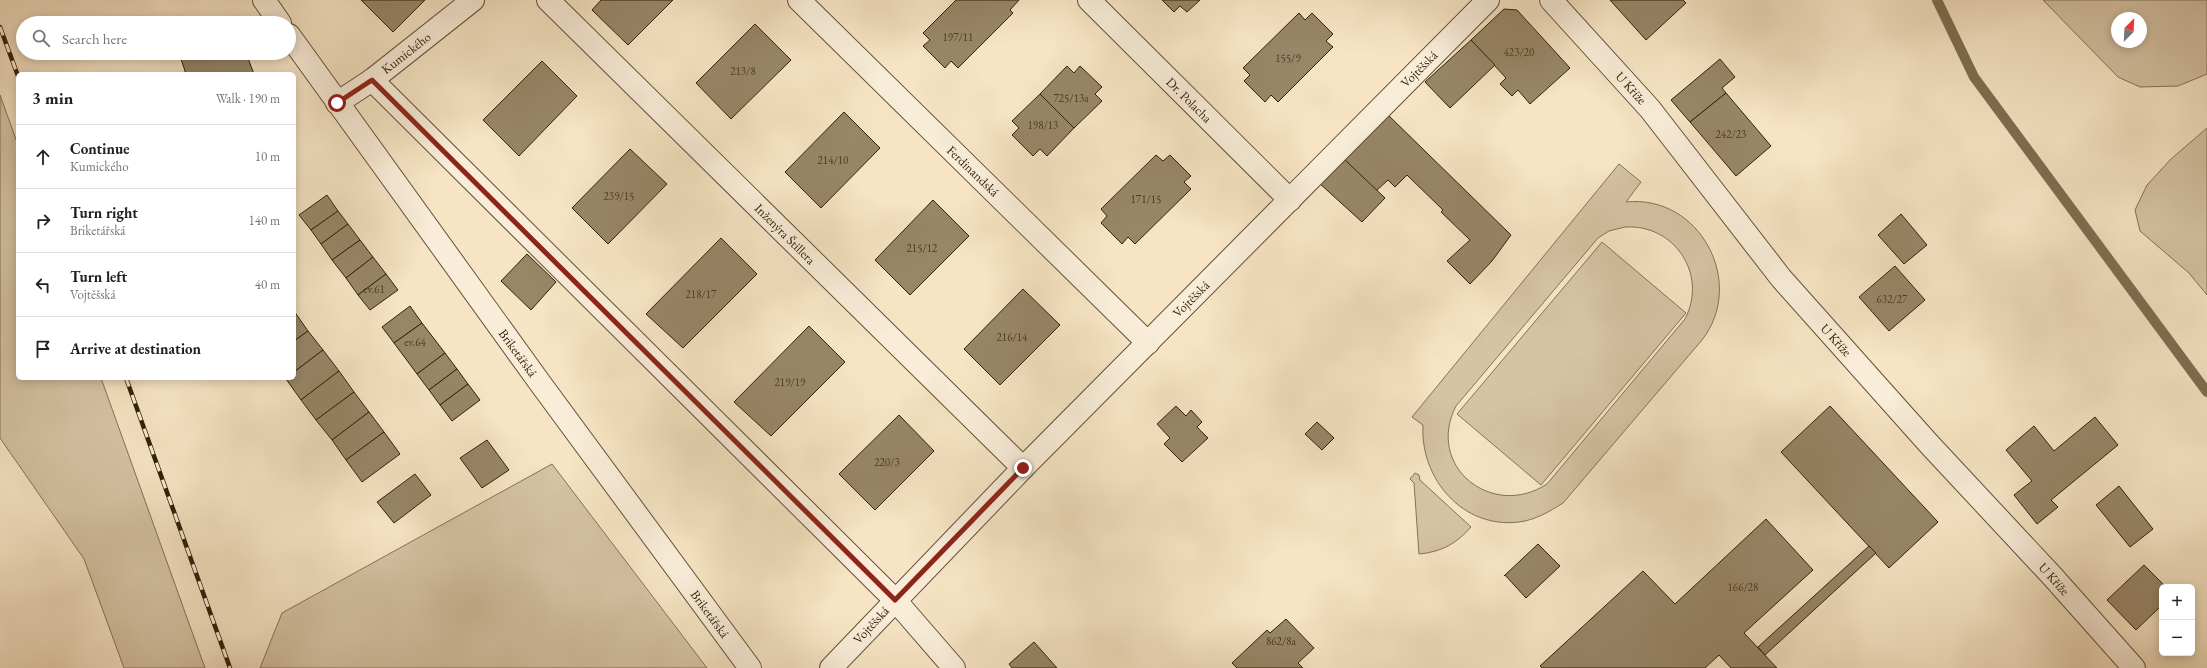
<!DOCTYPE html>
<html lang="en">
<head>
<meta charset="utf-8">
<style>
  body { margin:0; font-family:"EB Garamond",serif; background:#f2f2f2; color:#202124 }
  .controls { position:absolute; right:12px; bottom:12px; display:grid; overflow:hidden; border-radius:6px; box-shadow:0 2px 10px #0003 }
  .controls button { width:36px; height:36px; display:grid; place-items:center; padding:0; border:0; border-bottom:1px solid #e0e0e0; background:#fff; color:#202124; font:20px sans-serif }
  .compass { position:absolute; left:2111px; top:12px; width:36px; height:36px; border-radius:50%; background:#fff; box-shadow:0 2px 10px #0003; rotate:24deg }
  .stop { position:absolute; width:12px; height:12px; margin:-9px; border:3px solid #8f2418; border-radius:50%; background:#fff }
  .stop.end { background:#8f2418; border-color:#fff; box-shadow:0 1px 4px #0008 }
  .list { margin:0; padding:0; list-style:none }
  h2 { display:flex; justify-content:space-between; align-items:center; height:52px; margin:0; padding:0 16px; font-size:17px }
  h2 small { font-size:13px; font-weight:400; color:#757577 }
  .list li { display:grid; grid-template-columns:26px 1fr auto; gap:12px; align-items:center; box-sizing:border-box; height:64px; padding:0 16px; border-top:1px solid #e0e0e0 }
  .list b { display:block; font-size:15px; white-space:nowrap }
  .list p { margin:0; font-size:13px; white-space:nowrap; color:#757577 }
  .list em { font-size:13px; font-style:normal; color:#757577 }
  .icon { flex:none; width:22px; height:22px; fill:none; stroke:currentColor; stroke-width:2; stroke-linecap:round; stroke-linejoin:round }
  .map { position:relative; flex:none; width:2207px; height:668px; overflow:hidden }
  .search { position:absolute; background:#fff; box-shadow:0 2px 10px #0003; left:16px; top:16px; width:280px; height:44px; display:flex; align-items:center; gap:10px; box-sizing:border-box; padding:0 14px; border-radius:22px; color:#757577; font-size:15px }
  .panel { position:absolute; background:#fff; box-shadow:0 2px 10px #0003; left:16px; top:72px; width:280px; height:308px; border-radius:6px }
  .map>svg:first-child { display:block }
  .green { fill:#d5c3a4; stroke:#847256; fill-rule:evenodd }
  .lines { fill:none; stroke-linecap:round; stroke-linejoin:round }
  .stream { stroke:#7f6e52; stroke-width:10 }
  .building { fill:#988669; stroke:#322107 }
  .minor-casing { stroke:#635236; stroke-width:24 }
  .minor { stroke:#f9edd9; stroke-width:22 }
  .rail-casing { stroke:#322107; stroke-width:4.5 }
  .rail { stroke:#f9edd9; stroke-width:3; stroke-dasharray:9; stroke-linecap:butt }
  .route { stroke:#8f2418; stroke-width:5 }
  .labels { text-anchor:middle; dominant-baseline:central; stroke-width:3.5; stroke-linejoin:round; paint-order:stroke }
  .number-label { font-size:11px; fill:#4c3a20 }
  .street-label { font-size:13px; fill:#322107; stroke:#f9edd9 }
</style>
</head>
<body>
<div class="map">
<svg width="2207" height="668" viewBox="0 0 2207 668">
  <rect width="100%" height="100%" fill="#f6e4c4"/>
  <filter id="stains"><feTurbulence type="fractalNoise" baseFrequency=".005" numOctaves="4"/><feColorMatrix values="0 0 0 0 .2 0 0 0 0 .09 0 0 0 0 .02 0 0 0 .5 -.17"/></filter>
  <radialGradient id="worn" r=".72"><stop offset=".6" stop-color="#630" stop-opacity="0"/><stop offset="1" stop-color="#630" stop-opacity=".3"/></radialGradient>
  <g class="green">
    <path d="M2043,0H2207V74L2178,86L2140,87L2118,77ZM2117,18H2141V42H2117Z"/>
    <polygon points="0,95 18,145 18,378 101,378 205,668 124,668 84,559 0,438"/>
    <polygon points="2207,128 2207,295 2189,273 2140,231 2135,210 2147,185 2171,159"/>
    <path d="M1619,164L1641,182L1626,202C1699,194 1747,282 1702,340L1563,503C1549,512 1535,520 1519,522C1463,529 1420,479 1423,425L1412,417ZM1625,227C1675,224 1708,275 1685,319L1547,484C1492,520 1425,466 1456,406L1598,238L1609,231Z"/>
    <polygon points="1602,242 1686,313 1541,485 1457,414"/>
    <polygon points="552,464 707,668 260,668 282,613"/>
    <path d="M1415,473L1419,475L1420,480L1471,527C1457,543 1442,552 1419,554L1414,483L1410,479Z"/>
  </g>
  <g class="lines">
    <polyline class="stream" points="1937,0 1974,77 2207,392"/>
  </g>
  <g class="building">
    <polygon points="361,0 425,0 393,32"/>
    <polygon points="601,0 673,0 628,45 592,10"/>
    <polygon points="956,0 1019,0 1010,10 1013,13 958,68 951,61 945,68 923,46 930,40 923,33"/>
    <polygon points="1162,0 1200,0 1187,12 1180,6 1174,12"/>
    <polygon points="1610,0 1683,0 1686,3 1646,40"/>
    <polygon points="1504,9 1517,10 1570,68 1530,104 1518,90 1512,96 1500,84 1506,78 1471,40"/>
    <polygon points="1299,13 1305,20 1312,13 1333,34 1326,41 1333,47 1278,102 1271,95 1265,102 1244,81 1250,75 1243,68"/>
    <polygon points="755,24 791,60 731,119 696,83"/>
    <polygon points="1471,40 1495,65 1450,108 1425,82"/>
    <polygon points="179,53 246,53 254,74 186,74"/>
    <polygon points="1720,59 1735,77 1722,88 1726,93 1690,122 1671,100"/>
    <polygon points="542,61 577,96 519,156 483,120"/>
    <polygon points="1067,66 1074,73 1080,66 1102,87 1095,94 1102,101 1074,128 1040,94"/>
    <polygon points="1726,93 1771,146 1736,176 1690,122"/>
    <polygon points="1040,94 1074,128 1047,156 1040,149 1033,156 1012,135 1019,128 1012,121"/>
    <polygon points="844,112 880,148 821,208 785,172"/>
    <polygon points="1385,112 1511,235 1492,261 1470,284 1447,261 1470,240 1441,212 1443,210 1407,175 1395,187 1388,180 1376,191 1342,157"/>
    <polygon points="630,149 667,184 608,244 572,208"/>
    <polygon points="1156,155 1163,161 1170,155 1191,176 1184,182 1191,189 1135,244 1128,237 1122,244 1101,223 1107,216 1101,209"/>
    <polygon points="1342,157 1385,198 1362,222 1318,182"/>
    <polygon points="327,195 338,211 311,230 299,215"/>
    <polygon points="933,200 969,236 910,295 875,260"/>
    <polygon points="338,211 348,224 321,244 311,230"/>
    <polygon points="1901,214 1927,245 1904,264 1878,235"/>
    <polygon points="348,224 360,240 332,260 321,244"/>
    <polygon points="721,238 757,274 683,348 646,314"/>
    <polygon points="360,240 373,257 346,278 332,260"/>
    <polygon points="527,254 556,282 531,310 501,281"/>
    <polygon points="373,257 386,274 358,295 346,278"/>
    <polygon points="1895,266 1925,300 1889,331 1859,297"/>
    <polygon points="386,274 398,290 370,310 358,295"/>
    <polygon points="1023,289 1060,325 1000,385 964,349"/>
    <polygon points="410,306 422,323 394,343 382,327"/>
    <polygon points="294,311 308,331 294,341"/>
    <polygon points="422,323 445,353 417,374 394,343"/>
    <polygon points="809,326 845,362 771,436 734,402"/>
    <polygon points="308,331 323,350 294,372 294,341"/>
    <polygon points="323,350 339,371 301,400 286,379 294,378 294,372"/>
    <polygon points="445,353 457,369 429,390 417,374"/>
    <polygon points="457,369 468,384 440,405 429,390"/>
    <polygon points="339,371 354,392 316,420 301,400"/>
    <polygon points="468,384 480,400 452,421 440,405"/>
    <polygon points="354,392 369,412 332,440 316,420"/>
    <polygon points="1176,406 1186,416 1191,410 1202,422 1197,427 1208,438 1182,462 1164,444 1170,438 1157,424"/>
    <polygon points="1830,406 1938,522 1889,568 1781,452"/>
    <polygon points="369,412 384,432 346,460 332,440"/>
    <polygon points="899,415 934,451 875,510 839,474"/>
    <polygon points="2095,417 2118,445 2051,500 2058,507 2037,524 2014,495 2032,481 2006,450 2034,426 2054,451"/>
    <polygon points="1317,422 1334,438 1322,450 1305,434"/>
    <polygon points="384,432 400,454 362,482 346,460"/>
    <polygon points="487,440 509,470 482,488 460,458"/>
    <polygon points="415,474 431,495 394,523 377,502"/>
    <polygon points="2119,486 2153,529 2130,547 2096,505"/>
    <polygon points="1766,519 1813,570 1744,633 1777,668 1731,668 1719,655 1705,668 1542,668 1540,666 1643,571 1675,604"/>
    <polygon points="1538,544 1560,566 1526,598 1505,575 1504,576"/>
    <polygon points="1869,546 1876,553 1765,655 1758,647"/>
    <polygon points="2144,565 2166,587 2162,587 2162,605 2136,630 2107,600"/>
    <polygon points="1286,619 1314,648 1298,663 1303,668 1237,668 1232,663 1267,630 1270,633"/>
    <polygon points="1034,642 1057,668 1012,668 1009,664"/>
  </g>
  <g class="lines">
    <g class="minor-casing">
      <g id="minor">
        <polyline points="264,0 280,23"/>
        <polyline points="548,0 1023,468"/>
        <polyline points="799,0 1148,343"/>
        <polyline points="1089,0 1290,200"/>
        <polyline points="1551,0 1650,109 1781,278 1929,444 2053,577 2134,668"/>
        <polyline points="289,35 540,383 750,668"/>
        <polyline points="372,80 895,600 954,668"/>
        <polyline points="337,103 372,80 473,0"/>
        <polyline points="831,668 1023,468 1488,0"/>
      </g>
    </g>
    <use href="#minor" class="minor"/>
    <g class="rail-casing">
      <g id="rail">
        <polyline points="0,27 18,76"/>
        <polyline points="126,378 230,668"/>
      </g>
    </g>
    <use href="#rail" class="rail"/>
  </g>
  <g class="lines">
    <polyline class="route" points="337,103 372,80 895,600 1023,468"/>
  </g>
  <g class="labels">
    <g class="number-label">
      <text x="958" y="37">197/11</text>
      <text x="1519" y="52">423/20</text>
      <text x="1288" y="58">155/9</text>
      <text x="743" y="71">213/8</text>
      <text x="1071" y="98">725/13a</text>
      <text x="1043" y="125">198/13</text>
      <text x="1731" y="134">242/23</text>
      <text x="833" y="160">214/10</text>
      <text x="619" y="196">239/15</text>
      <text x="1146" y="199">171/15</text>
      <text x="922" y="248">215/12</text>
      <text x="374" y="289">ev.61</text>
      <text x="701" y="294">218/17</text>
      <text x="1892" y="299">632/27</text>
      <text x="1012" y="337">216/14</text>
      <text x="415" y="342">ev.64</text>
      <text x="790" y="382">219/19</text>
      <text x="887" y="462">220/3</text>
      <text x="1743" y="587">166/28</text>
      <text x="1281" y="641">862/8a</text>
    </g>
    <g class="street-label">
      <text transform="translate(406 53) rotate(-38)">Kumického</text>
      <text transform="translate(1419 69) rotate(-45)">Vojtěšská</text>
      <text transform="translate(1631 88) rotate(48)">U Kříže</text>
      <text transform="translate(1189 100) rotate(45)">Dr. Polacha</text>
      <text transform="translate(973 171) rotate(44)">Ferdinandská</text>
      <text transform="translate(785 234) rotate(45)">Inženýra Štillera</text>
      <text transform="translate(1191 299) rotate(-45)">Vojtěšská</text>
      <text transform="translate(1836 340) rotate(48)">U Kříže</text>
      <text transform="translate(518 353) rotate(54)">Briketářská</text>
      <text transform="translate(2054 579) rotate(48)">U Kříže</text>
      <text transform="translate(710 614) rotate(54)">Briketářská</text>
      <text transform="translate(871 625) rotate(-47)">Vojtěšská</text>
    </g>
  </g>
  <rect width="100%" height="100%" filter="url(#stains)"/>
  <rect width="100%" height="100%" fill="url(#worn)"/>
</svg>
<div class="controls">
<button>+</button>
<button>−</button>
</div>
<svg class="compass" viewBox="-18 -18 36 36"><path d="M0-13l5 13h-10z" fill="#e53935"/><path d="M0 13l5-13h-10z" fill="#757577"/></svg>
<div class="stop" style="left:337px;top:103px"></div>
<div class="stop end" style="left:1023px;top:468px"></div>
<div class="search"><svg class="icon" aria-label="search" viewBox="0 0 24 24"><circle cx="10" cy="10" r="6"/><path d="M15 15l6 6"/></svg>Search here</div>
<section class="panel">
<h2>3 min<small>Walk · 190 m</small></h2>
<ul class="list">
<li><svg class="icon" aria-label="ahead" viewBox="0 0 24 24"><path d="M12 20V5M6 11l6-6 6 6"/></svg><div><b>Continue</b><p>Kumického</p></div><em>10 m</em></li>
<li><svg class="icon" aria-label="right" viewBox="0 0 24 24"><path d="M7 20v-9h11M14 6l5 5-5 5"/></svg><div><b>Turn right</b><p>Briketářská</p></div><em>140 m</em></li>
<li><svg class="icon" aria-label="left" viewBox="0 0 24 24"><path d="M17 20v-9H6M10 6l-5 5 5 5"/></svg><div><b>Turn left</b><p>Vojtěšská</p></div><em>40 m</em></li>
<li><svg class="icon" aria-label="arrive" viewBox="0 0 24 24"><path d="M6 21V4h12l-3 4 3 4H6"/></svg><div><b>Arrive at destination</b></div></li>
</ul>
</section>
</div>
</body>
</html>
